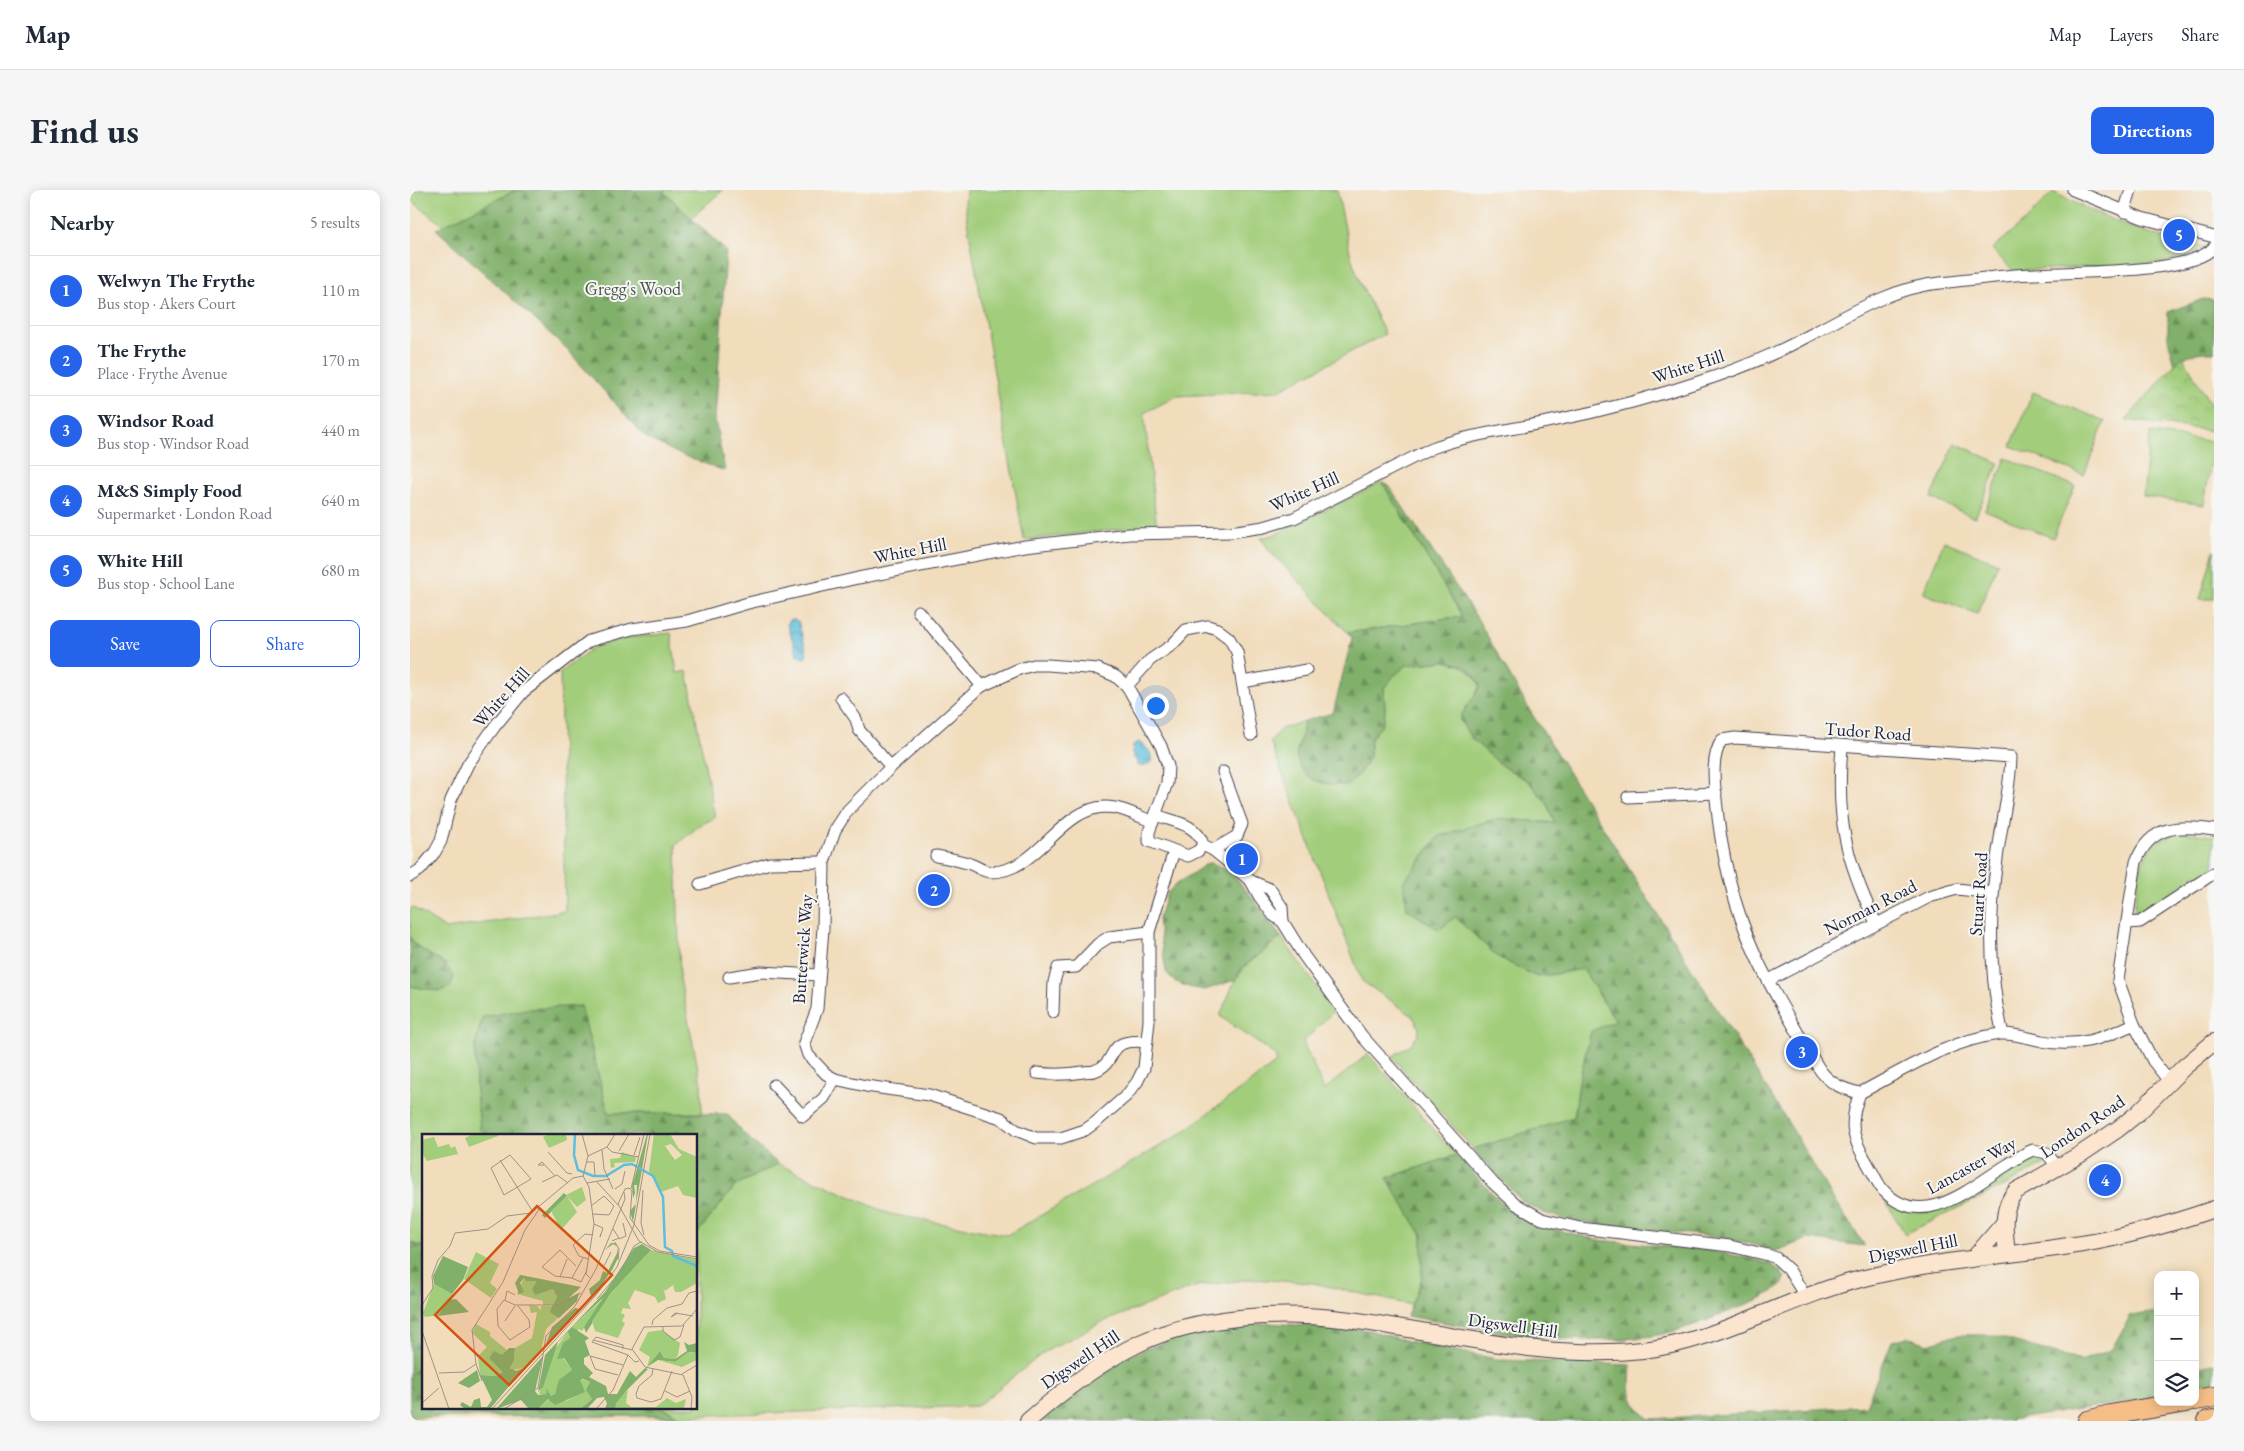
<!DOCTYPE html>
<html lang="en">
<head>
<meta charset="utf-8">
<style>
  body { margin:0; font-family:"EB Garamond",serif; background:#f6f6f7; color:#1f2937 }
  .controls { position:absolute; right:15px; bottom:15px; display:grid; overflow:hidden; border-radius:10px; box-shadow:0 2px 12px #0003 }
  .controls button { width:45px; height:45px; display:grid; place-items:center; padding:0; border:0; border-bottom:1px solid #e0e1e3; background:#fff; color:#1f2937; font:25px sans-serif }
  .you { position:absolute; left:745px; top:515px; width:18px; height:18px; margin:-12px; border:4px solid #fff; border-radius:50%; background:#1a73e8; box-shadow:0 0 0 8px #1a73e833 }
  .badge { display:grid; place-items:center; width:32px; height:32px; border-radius:50%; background:#2563eb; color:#fff; font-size:16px; font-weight:700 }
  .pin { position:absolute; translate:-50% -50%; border:2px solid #fff; box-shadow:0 1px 5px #0006 }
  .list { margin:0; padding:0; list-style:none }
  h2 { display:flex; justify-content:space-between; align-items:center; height:65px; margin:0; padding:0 20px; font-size:21px }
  h2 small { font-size:16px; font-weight:400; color:#747a83 }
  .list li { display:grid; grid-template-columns:32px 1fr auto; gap:15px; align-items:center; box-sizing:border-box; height:70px; padding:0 20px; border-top:1px solid #e0e1e3 }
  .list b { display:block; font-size:19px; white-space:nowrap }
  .list p { margin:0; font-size:16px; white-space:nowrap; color:#747a83 }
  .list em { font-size:16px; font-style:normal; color:#747a83 }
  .actions { display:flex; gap:10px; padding:15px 20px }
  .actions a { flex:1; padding:11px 0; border:1px solid #2563eb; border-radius:10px; text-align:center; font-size:18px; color:#2563eb }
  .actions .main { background:#2563eb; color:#fff }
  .icon { flex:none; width:28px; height:28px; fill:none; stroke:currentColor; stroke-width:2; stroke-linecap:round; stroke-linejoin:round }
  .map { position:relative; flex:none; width:1804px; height:1231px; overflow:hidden; border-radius:10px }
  header { display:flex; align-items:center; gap:30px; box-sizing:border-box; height:70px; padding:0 25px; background:#fff; border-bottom:1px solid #e0e1e3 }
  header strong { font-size:24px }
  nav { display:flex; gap:28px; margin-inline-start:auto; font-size:18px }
  .intro { display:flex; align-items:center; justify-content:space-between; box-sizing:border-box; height:120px; padding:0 30px }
  h1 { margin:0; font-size:35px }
  .button { padding:12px 22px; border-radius:10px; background:#2563eb; color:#fff; font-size:18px; font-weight:700 }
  main { display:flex; gap:30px; padding:0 30px }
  aside { flex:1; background:#fff; border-radius:10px; box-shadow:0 2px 12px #0003 }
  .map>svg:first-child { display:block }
  .green { fill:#a2cd7a; stroke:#62785a }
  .forest { fill:url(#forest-firs); stroke:#526952 }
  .park { fill:url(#park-crowns); stroke:#62785a }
  .water { fill:url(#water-waves); stroke:#40708c }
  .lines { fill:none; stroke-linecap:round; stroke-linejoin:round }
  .street-casing { stroke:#413e4e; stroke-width:13 }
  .secondary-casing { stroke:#413e4e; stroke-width:18 }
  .highway-casing { stroke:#413e4e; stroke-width:22 }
  .street { stroke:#fff; stroke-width:11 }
  .secondary { stroke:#fbe5cf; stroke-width:16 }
  .highway { stroke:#f6be87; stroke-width:20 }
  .labels { text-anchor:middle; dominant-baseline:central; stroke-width:4; stroke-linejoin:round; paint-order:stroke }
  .park-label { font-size:18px; fill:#48554e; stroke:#f6f6f2 }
  .street-label { font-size:18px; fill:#22223b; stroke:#f6f6f2 }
  .inset-river { fill:none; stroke:#5ebedc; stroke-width:2.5 }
  .inset-road { fill:none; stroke:#9e9288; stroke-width:1 }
  .view { fill:#d45411; fill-opacity:0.15; stroke:#d45411; stroke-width:2.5 }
  .inset-edge { fill:none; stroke:#22223b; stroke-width:2.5 }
</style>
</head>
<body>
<header>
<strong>Map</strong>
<nav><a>Map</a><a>Layers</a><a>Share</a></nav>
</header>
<div class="intro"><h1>Find us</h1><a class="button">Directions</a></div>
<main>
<aside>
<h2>Nearby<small>5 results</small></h2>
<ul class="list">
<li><span class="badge">1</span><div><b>Welwyn The Frythe</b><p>Bus stop · Akers Court</p></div><em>110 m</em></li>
<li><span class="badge">2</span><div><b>The Frythe</b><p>Place · Frythe Avenue</p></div><em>170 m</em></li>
<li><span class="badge">3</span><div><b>Windsor Road</b><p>Bus stop · Windsor Road</p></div><em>440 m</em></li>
<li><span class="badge">4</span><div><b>M&amp;S Simply Food</b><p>Supermarket · London Road</p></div><em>640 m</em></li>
<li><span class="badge">5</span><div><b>White Hill</b><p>Bus stop · School Lane</p></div><em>680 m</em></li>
</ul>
<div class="actions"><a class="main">Save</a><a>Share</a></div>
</aside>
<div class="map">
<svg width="1804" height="1231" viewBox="0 0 1804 1231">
  <defs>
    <pattern id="forest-firs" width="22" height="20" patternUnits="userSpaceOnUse" patternTransform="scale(1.25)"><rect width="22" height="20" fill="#81b06a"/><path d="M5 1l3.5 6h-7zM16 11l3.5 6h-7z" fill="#698f58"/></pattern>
    <pattern id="park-crowns" width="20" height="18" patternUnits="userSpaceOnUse" patternTransform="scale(1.25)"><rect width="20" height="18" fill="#a2cd7a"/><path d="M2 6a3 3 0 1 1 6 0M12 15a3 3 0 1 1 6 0" fill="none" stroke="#8bb06a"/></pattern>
    <pattern id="water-waves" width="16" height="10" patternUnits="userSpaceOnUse" patternTransform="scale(1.25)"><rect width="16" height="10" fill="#5ebedc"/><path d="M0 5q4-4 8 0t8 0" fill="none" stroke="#4d9ab4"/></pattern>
  </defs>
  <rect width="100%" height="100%" fill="#f6f6f2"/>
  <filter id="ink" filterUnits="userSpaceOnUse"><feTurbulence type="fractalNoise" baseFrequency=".02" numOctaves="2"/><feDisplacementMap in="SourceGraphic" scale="10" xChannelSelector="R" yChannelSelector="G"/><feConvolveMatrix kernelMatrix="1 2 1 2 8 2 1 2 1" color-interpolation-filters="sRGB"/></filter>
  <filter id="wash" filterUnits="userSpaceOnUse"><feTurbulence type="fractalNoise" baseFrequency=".0096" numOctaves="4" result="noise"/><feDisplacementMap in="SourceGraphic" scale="20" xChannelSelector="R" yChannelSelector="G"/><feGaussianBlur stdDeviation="1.12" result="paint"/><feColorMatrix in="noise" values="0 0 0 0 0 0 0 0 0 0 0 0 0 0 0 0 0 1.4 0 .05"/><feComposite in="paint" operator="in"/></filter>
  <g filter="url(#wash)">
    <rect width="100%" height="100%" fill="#f1dcbb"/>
    <g class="green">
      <polygon points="0,0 113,0 104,1 34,36 0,9"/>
      <polygon points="252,0 313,0 281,28"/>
      <polygon points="556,0 927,0 941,67 950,92 975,144 867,201 767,206 734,223 747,339 709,339 614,350 557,31 555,13"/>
      <path d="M1643,2C1691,27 1742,48 1795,57L1793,61L1753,73L1603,81L1582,59L1616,30Z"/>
      <polygon points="1623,202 1695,231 1674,285 1601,256"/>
      <polygon points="1742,243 1804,252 1794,315 1733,306 1740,244"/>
      <polygon points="1545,253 1589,273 1565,328 1521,308"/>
      <polygon points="1596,268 1665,296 1643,348 1575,320"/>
      <polygon points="972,292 1052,426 938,443 859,360 851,348 866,344"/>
      <polygon points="1534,351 1588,373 1567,424 1513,403"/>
      <polygon points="261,443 267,483 277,481 305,628 290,635 266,655 270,789 291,893 292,923 198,923 171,816 73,827 65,856 66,902 71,945 14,945 14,1057 0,1052 0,796 29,801 37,775 4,755 0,747 0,721 2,717 36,739 155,721 150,482 184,457 211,449"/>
      <path d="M1035,471C1052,475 1061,479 1070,495C1066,509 1054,516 1050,530L1062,549L1091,575L1118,591L1136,612L1145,633L1127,631L1045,727L1088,767L1127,787L1173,779L1206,832L1181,842L1170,887L1164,927L1063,959L982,867L1001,854L1008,845L1009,838L1003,826L952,791L860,551L871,539L894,531L892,550L886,562L960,567L961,548L972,535L975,521L974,498L984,485L997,475Z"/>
      <path d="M1770,642L1804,646V678L1730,727L1724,722C1729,685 1726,653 1770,642Z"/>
      <polygon points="871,747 924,821 893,852 914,900 958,864 1046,965 977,988 1012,1045 1012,1088 1001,1115 903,1093 842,1089 787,1096 692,1132 633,1163 567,1216 269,1226 251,1217 286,1217 286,1045 326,995 368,974 480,1024 597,1045 769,945 866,873 866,866 810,826 825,790 834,777"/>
      <path d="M1630,966L1638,972L1596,995L1495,1044L1474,1008C1518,1036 1538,1017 1577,993L1583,995L1618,973V967Z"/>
    </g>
    <g class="forest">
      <polygon points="113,0 252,0 316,61 305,230 315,281 269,264 235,247 156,158 26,39 104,1"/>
      <path d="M1793,109L1804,110V162C1789,161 1777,164 1765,174L1758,149V122Z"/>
      <path d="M972,292L979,296L1067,428L1120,521L1384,942L1422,1007L1455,1056L1398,1049L1366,1061L1334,1052L1299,1046L1206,1037L1159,1030L1134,1023L1112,1011L1063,959L1164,927L1170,887L1181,841L1206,831L1173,779L1127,787L1088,767L1045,727L1029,740L997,719L993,692L1029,646L1088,628L1145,633L1136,612L1118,591L1091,575L1062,549L1050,530C1054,516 1066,508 1070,495L1063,483L1052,475L1035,471L997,475L984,486L974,498L975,521L972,535L961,548L960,567L949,584L938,595C919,595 900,594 890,576C888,571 885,566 887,561C890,549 893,545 894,531L923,523L942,448L938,443L1052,426Z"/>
      <path d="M798,673C822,672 857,729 871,747L834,777L825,790L795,800L778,797L764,791L756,782L748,730L757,703L765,695Z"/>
      <path d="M0,747C11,766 32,765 44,787L40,797L29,801L0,796Z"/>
      <polygon points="171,816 198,923 317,924 333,943 368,974 326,995 286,1045 286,945 71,945 66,902 65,856 73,827 116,819"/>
      <path d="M1046,965L1086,1007L1106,1023L1126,1035L1188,1050L1295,1060L1338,1068L1360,1074L1369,1080L1375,1088C1373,1100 1343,1112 1332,1116C1303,1128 1273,1141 1242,1146C1161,1158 1078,1140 997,1126L1012,1088V1045L977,988Z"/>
      <polygon points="0,1052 14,1057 14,1217 251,1217 269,1226 0,1227"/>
      <path d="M1748,1122V1207L1594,1231H628L639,1219L703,1174L737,1158L779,1144L820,1137L858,1133L959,1140L997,1151L1091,1170L1221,1175C1219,1199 1218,1215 1241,1229L1456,1216L1482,1151L1498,1147L1518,1154L1547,1145H1582L1671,1171L1702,1159L1720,1126Z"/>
      <polygon points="1804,1173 1804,1197 1785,1200 1785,1179"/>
    </g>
    <g class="park">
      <polygon points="1773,167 1804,220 1804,241 1716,230 1765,174"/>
      <polygon points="1804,360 1804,409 1790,409"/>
    </g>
    <g class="water">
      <polygon points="381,429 388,431 397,463 395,468 388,466 377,434"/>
      <path d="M729,552C736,557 743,562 741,572L734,576H729L722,564L723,555Z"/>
    </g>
  </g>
  <g filter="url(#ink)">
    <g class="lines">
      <g class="street-casing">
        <g id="street">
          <polyline points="1663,0 1732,28 1804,47"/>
          <polyline points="1714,22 1721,0"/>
          <polyline points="508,421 572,496"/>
          <polyline points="833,492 896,480"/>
          <polyline points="717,496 740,470 762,455 776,440 798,436 807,439 819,448 827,462 841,545"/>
          <polyline points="431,508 446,529 449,540 481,577"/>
          <path d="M1432,557C1426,629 1435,668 1466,733"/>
          <polyline points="1218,607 1306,603"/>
          <path d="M746,625C764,632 788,634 793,655L803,660L841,691L860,699L872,717L873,732"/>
          <polyline points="803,660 827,646 832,634 813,582"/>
          <polyline points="764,661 739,742 739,831 734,878 727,892 716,906 686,932 675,940 651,948 626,948 606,940 591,928 519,905 456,896 425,889 416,884 398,865 394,853 407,819 413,738 414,672 425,640 438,620 481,577 572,496 609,479 624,475 638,475 688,479 705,486 717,496 751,556 758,576 757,593 739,642 739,651 778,666 788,661 793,655"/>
          <path d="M526,666C538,668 549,670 560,674C567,676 573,682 581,682C628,682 650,618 695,617C712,617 728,626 743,632"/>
          <path d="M0,686L10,680L25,662L31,651L41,610L58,574L85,536L113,502L179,451L222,439L277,431L338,413L448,388L615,356L719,344L820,342L854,337L884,328L1022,258C1060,244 1101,240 1142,231C1197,220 1251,205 1304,187C1337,176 1371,161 1402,144C1441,123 1484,97 1530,93C1561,90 1593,85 1624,84C1662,81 1781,85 1804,57"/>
          <polyline points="841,691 849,706 863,725 873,732 894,766 952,846 1083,993 1106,1014 1132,1029 1170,1038 1320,1056 1358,1065 1366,1068 1379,1080 1395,1106"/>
          <polyline points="290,694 360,673 414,672"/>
          <polyline points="1718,733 1730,732 1804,683"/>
          <polyline points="319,787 351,782 408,785"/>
          <polyline points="1359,790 1519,707 1547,699 1583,703"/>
          <polyline points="643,822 644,792 648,778 666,777 688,754 699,747 739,742"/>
          <path d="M1593,844C1579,788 1579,727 1587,669C1591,635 1600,602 1601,567L1325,548L1312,550C1301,566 1304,591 1306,609C1311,663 1323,715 1345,764C1362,803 1387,840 1408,877C1418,893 1432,899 1450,903C1494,880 1539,850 1590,844C1604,843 1618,848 1632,851C1667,858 1692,849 1724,834"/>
          <path d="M627,883C644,885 656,885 673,882C677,881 681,882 684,881C711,872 692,847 737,852"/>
          <path d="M1759,891L1743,871L1724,834L1708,790L1726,672C1740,634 1771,635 1804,640"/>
          <polyline points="364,895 393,926 414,908 425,889"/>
          <path d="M1450,903C1437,937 1443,948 1460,978C1465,986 1468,995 1474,1001C1513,1042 1561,997 1597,975C1605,970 1614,963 1623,960L1637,963L1647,977"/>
        </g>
      </g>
      <g class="secondary-casing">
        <g id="secondary">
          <path d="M1597,1064C1595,1042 1590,1019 1606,1001L1671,964L1708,939L1728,923L1774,877L1804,852"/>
          <polyline points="1564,1068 1594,1033"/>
          <path d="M618,1231C652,1201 689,1173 730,1153C788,1126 869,1121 932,1129C1033,1141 1131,1171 1233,1160C1310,1151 1377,1107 1451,1089C1524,1070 1598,1066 1672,1054C1717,1047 1760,1034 1804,1019"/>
        </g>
      </g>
      <g class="highway-casing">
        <g id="highway">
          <polyline points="1785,1210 1804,1207"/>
          <polyline points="1678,1231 1700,1225 1776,1212"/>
          <polyline points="1798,1231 1804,1230"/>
        </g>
      </g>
      <use href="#street" class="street"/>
      <use href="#secondary" class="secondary"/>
      <use href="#highway" class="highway"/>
    </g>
  </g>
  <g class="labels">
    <g class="park-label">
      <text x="223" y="98">Gregg's Wood</text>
    </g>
    <g class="street-label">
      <text transform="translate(1278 176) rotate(-18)">White Hill</text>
      <text transform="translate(894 301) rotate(-24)">White Hill</text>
      <text transform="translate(500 360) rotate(-11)">White Hill</text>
      <text transform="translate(91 507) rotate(-48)">White Hill</text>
      <text transform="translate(1458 541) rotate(4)">Tudor Road</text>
      <text transform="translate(1568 704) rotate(-86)">Stuart Road</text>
      <text transform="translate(1460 717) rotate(-27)">Norman Road</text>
      <text transform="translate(392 759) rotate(-86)">Butterwick Way</text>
      <text transform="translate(1672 936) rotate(-34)">London Road</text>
      <text transform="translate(1561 975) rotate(-29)">Lancaster Way</text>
      <text transform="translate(1503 1058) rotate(-11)">Digswell Hill</text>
      <text transform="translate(1103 1135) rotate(8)">Digswell Hill</text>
      <text transform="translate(670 1169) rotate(-34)">Digswell Hill</text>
    </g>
  </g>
  <g transform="translate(12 944)">
    <rect width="275" height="275" fill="#f1dcbb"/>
    <path d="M51,0H75L76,2L47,13L43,4ZM126,0H144L145,6L127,14L121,3ZM232,0H248L257,15L275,23V64L261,61L256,52L239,58L227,37ZM249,10L260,21L253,26L243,12ZM12,3L16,13L27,10L29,14L33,12L36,20L5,27L0,19V6ZM200,18L214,23L213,28L192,29L193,33L189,34L188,25L198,24ZM160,53L164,66L155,73L144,61ZM229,116L275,126V149L259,158H253L251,151L243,157L223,122ZM54,118L77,130L68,149L75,155L69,164L42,145ZM102,144L116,147V159L131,155L135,163L131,171H121V167L95,160ZM12,150L30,160V166H26L17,181L3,183L1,179ZM181,165L160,197L157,195L154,198L150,193ZM107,171L115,172L119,176V172H130L137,183L124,195L119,216L102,234L91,236L87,232L92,226L93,214L110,204L115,178L109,179ZM54,190L68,198V202L85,216L74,230L82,238L74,242L58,241L56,222L65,213L50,199ZM240,196L258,209L256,221L253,225L242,224L238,217L225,233L228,223L217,216L226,198ZM146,198L148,204L138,220L150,236L133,260L129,262L125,256L124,261L117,260L133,215ZM158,245L168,248L165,256L170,265L158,275H116L127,265L144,267L160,259Z" fill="#a2cd7a" fill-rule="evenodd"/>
    <path d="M225,0H226L211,88L208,77L214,70L215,51H212L213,59L211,64L210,52ZM142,59L145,62L123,84L120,81ZM189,109H193L196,114V124L190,136L174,159L123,213L130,193L153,174L158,175L169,162L167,155L178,146L181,137L185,139L195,119L196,113L191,110L183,116ZM220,110L229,116L189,159L164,199L162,193L181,164L150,193L167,204L163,207L168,221L162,224V230L171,239L167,243L184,252L186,260H195L208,237L214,243L223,234L226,235L204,257L193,275H183L185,269L182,263L175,264L165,275H158L170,265L164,256L168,248L161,245L158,246L163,258L133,271L126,265L116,275H107L99,266L74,275L121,222L113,257L116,261L124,260L125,255L129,262L133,260L137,246L150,236L142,224L135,225L141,209L148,204L146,198L136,208L121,253L116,258L123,221L183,158L212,114ZM21,122L46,133L41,146L30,160L12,150L11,142ZM85,139L99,141L159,153L141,169L131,171L135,163L131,155L113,161L110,155L115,147H104L102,144L98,149L102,158L97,160L93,149L98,141ZM157,159L155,167L137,184L128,178L130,172ZM34,165L47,178L16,182L26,166ZM262,208L267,211L275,209V219L268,218L253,228L236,226L225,233L238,217L242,224L253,225L265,217ZM87,214H93L92,226L88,234L94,237L102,234L68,275H43L38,271L40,268L49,273L52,266L58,264L59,273H65L70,266L58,241L74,242L81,238L67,224L72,217L80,221ZM55,236L58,247L47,254L36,249Z" fill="#81b06a"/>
    <path d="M145,62L155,78L139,96L129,77ZM224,121L240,148L244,165L236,169L233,163L213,156L206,169L209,175L201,174L199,179L203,181L200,187L203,189L196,204L173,197L170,187L189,159ZM266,218L275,219V226L260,233L236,226L253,228ZM206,255L204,269L209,273H234L245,264L254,269L264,265L262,274L193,275L194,269Z" fill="#a2cd7a"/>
    <path class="inset-river" d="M153,0L152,21L156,36L171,42H184L202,31L210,30L231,42L241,63L243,113L250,117L251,122L275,132"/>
    <path class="inset-road" d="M160,0L166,22L161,42L167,53L172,90L164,140L168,144M185,13L190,18L217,23M180,16L182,35L191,55M197,17L207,0M126,18L145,39L150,40M88,21L109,45L82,61L69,34ZM212,21L218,3M166,22L185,13L193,0M78,26L111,78M165,28H172L173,42M122,31H116L120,28L133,42M120,48L135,41L146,49M175,48L196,71M165,49L188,45M193,55L200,50L203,37M209,55L222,0M221,56L219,89L222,101M169,72L182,62L192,72L187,81L170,80M172,90L181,94L178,103L179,100M197,105L204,102L201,89M190,107L197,104L191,95M193,108L197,115L196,126M275,123L238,117L227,111L208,84L210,57L207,54L203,55L196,70L217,107L236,118L275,125M166,125L157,122L151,111L163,100L171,101M182,132L189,118M138,143L145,125M150,144L133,142L120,133L138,116L154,132M150,144L159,148L165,136M150,144L161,124M175,165L198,138L212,112L219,108M83,166L85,157L93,161M0,171L11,154L10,142L16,126L28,112L33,99L66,95L85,82L109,79L151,44L161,42M93,171L82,166L75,175L76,192L88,206L108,193L107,186L96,172M93,171H137L159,159M256,179L249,183L253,179L271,182M83,187L93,172M230,191L231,186L245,174L260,170L267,159L275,157M241,192V197L252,206L258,203L262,191M0,197L27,275M171,206L210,216M201,215V211L174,203L170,208L206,221L213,228L217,227M231,235L230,241L217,252L214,260L215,264L229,268L239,265L250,237M17,239L42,238L54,230M260,240L275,231M196,241L173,235L168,222L201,231M60,247L54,230L50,196L81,148L103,96L118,74M243,257L255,263L268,257M0,269L17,254M70,275L174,161L195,133L212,91L228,0M82,275L116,254L124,202L153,172L174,135L203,65L202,58M174,275L191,256L206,221M269,275L270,263L261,241L223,233L210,215L222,193L260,192L275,175"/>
    <path class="view" d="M115,72L190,141L87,251L13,181Z"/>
    <rect width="275" height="275" class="inset-edge"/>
  </g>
</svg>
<div class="controls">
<button>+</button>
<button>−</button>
<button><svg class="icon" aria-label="layers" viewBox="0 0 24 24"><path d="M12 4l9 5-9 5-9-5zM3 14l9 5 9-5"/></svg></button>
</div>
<div class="you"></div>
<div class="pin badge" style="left:832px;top:669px">1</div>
<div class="pin badge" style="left:524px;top:700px">2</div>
<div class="pin badge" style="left:1392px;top:862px">3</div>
<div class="pin badge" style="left:1695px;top:990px">4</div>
<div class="pin badge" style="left:1769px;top:45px">5</div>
</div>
</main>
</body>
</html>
